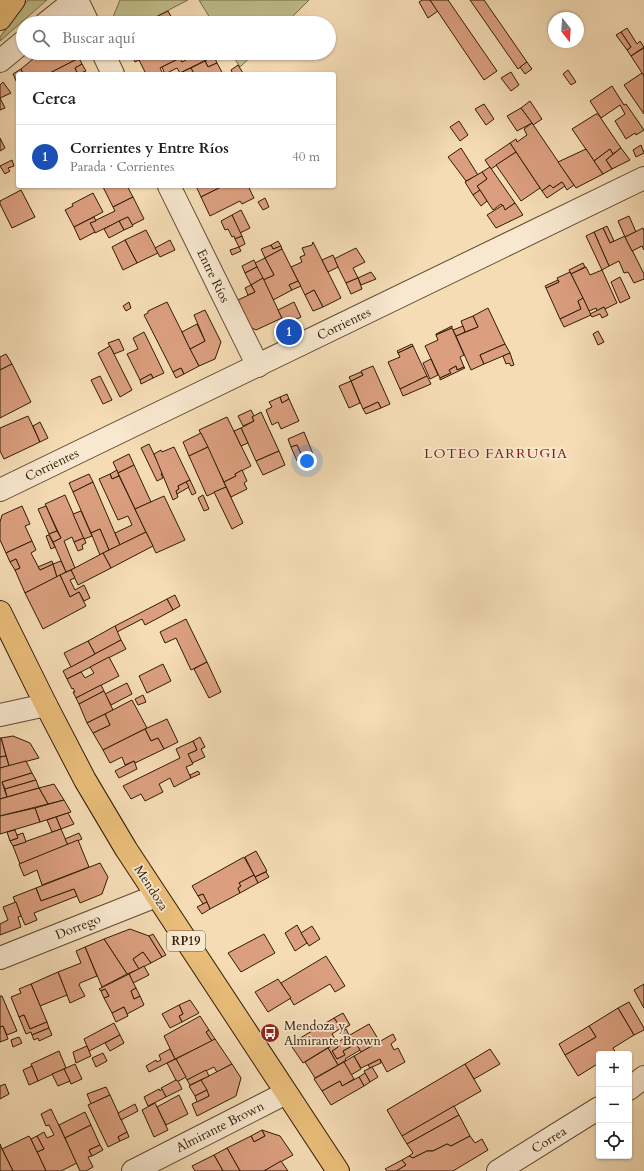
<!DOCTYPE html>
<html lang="es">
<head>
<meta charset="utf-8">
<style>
  body { margin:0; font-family:Cardo,serif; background:#f6f6f6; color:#202124 }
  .controls { position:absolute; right:12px; bottom:12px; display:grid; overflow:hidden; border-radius:4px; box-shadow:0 1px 3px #0004 }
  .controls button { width:36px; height:36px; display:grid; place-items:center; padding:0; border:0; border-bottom:1px solid #e0e0e0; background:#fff; color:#202124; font:20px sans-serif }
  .compass { position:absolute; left:548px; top:12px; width:36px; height:36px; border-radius:50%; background:#fff; box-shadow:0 1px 3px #0004; rotate:163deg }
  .you { position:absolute; left:307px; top:461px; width:14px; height:14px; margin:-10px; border:3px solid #fff; border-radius:50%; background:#1a73e8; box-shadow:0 0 0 6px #1a73e833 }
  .badge { display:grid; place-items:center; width:26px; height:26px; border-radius:50%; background:#d93025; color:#fff; font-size:13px; font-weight:700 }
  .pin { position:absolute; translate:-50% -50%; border:2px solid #fff; box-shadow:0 1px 4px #0006 }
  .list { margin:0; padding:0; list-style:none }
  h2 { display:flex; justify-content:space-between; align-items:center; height:52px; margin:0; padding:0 16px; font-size:17px }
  h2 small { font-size:13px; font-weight:400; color:#757577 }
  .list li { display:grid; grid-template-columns:26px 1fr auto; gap:12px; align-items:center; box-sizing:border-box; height:64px; padding:0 16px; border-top:1px solid #e0e0e0 }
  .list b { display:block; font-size:15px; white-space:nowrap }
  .list p { margin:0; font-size:13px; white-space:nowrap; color:#757577 }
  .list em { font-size:13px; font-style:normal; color:#757577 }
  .icon { flex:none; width:22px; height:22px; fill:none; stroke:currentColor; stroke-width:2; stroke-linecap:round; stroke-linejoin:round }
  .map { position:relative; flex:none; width:644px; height:1171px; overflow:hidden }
  .search { position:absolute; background:#fff; box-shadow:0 1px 3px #0004; left:16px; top:16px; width:320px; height:44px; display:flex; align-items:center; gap:10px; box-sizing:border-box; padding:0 14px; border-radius:22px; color:#757577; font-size:15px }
  .panel { position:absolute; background:#fff; box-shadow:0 1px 3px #0004; left:16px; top:72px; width:320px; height:116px; border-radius:4px }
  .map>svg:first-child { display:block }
  .green { fill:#bfbf8b; stroke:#786d48 }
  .building { fill:#db9f7f; stroke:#301b05 }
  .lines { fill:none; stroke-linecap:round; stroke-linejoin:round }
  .minor-casing { stroke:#614b31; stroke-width:24 }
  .tertiary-casing { stroke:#614b31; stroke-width:24 }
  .primary-casing { stroke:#301b05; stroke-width:24 }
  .motorway-casing { stroke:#301b05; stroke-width:24 }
  .minor { stroke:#f8e8cf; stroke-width:22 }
  .tertiary { stroke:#f8e8cf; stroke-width:22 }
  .primary { stroke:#eabe7a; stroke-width:22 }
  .motorway { stroke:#eabe7a; stroke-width:22 }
  .labels { text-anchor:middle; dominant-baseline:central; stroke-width:3.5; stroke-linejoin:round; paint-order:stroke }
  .shield { fill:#f8e8cf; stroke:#6c5842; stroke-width:1 }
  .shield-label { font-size:12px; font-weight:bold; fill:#301b05 }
  .street-label { font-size:13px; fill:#301b05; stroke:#f8e8cf }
  .poi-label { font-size:13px; fill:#301b05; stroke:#f8e8cf; text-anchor:start }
  .neighbourhood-label { font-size:14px; letter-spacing:1px; fill:#7a1f14; stroke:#f8e8cf }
</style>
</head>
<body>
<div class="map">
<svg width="644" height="1171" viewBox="0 0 644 1171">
  <rect width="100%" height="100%" fill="#f5dcb5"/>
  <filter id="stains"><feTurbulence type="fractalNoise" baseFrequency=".005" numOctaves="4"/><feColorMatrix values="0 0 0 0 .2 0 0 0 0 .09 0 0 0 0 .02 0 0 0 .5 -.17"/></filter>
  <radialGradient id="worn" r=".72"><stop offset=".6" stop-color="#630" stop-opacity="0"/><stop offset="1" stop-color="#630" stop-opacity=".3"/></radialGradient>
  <g class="green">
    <polygon points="28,0 47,0 0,41 0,37"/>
    <polygon points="120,0 188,0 144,23 116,23 113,17"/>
    <polygon points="199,0 309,0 286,23 213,23"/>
    <polygon points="231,53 255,53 240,67"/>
  </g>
  <g class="building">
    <polygon points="422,0 430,0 438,11 428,18 419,2"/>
    <polygon points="430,0 448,0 497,71 484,80"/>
    <polygon points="470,0 484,0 527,62 518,69"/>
    <polygon points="168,11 173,20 166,23 144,23"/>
    <polygon points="627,28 637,44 640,41 644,47 631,56 627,50 631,47 621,32"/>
    <polygon points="621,32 631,47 627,50 616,35"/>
    <polygon points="644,48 644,76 631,56"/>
    <polygon points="40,53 77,53 79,58 48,74 23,74 21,69"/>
    <polygon points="131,53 152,53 135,62"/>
    <polygon points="152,53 178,53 180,58 160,68 163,74 146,74 139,60"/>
    <polygon points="199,53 203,53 206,60 180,73 177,68 165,74 162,67 180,58 182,62"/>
    <polygon points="214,56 217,63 208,67 205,61"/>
    <polygon points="79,58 82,64 75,68 78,74 48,74"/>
    <polygon points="205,61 208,67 217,63 223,74 194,74 191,68"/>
    <polygon points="527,62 532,69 525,74 520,67"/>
    <polygon points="82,64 86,71 78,74 75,68"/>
    <polygon points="238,65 243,73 233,74 231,70"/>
    <polygon points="191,68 194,74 178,74 180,73"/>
    <polygon points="21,69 23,74 18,74 18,85 13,74"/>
    <polygon points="568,70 576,82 571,85 563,74"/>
    <polygon points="511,72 519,85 511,91 501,78"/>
    <polygon points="642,73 644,76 644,114 624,85"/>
    <polygon points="3,82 11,93 0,98 0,85"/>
    <polygon points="612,86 624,105 626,104 644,130 636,135 635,133 626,139 615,121 625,114 620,105 601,118 590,101"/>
    <polygon points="0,98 5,108 0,110"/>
    <polygon points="530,101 542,119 533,125 521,108"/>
    <polygon points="484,104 494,119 486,125 475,109"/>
    <polygon points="521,108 532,123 517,131 507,116"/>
    <polygon points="596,114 598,114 621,148 613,154 610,149 594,161 572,129"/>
    <polygon points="459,121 468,135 460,141 450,127"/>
    <polygon points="532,123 574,185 567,190 562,182 553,188 550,185 542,191 510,143 516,139 517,142 527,135 524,129"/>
    <polygon points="0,138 5,148 0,151"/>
    <polygon points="510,143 516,152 491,169 485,160"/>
    <polygon points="641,145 644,153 636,157 633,150"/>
    <polygon points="461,148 478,175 466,181 448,157"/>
    <polygon points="621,148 630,160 612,169 606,160"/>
    <polygon points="586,149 603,174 576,188 558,162"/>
    <polygon points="610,149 613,154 606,160 612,169 603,174 594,161"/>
    <polygon points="516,152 540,188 521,201 496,165"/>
    <polygon points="12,160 14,166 8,168 10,171 5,174 0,166"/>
    <polygon points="490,167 515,203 505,210 501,204 493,210 477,186 487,179 482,172"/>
    <polygon points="482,172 487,179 477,186 480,190 473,195 465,182"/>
    <polygon points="562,182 565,186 547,198 542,191 550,185 553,188"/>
    <polygon points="106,186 127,186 133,197 113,207 103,187"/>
    <polygon points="196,186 223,186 201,197"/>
    <polygon points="223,186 248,186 254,198 242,204 240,201 210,216 201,197"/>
    <polygon points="21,190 35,217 12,228 0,204 0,201"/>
    <polygon points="480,190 487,201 481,206 473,195"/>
    <polygon points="93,193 103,212 74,227 65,210 73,206 72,204"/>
    <polygon points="133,197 144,219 132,225 128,217 95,233 90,223 115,211 113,207"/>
    <polygon points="265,198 269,207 263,210 258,202"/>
    <polygon points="515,203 523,215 496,228 487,215 503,205 505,210"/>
    <polygon points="241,210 250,228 240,233 232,215"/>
    <polygon points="232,215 242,236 235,239 234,236 232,237 228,229 225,230 221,221"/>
    <polygon points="629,216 636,232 625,237 618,221"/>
    <polygon points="94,217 96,221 90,223 95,232 80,240 74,227"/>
    <polygon points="128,217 133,226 124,230 119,221"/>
    <polygon points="119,221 124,230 109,238 104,229"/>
    <polygon points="607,226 614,241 610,243 603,228"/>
    <polygon points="603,228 610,243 625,236 644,274 644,279 634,283 628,272 624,273 619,261 609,266 594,232"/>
    <polygon points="643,228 644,231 644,250 642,246 632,251 625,237"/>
    <polygon points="146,230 158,253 137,263 125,240"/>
    <polygon points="594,232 609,266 602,270 586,236"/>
    <polygon points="242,236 245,244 239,247 235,239"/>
    <polygon points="125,240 137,263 123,270 112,247"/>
    <polygon points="170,240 175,250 160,257 155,248"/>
    <polygon points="278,241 281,246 273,249 271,245"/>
    <polygon points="313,242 341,298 323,307 314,290 305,295 291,267 302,262 300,257 305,255 302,248 312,245"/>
    <polygon points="271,245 273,249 281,246 282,249 265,258 261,249"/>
    <polygon points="239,247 241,251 232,255 230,250"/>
    <polygon points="356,248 365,262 353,268 358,278 346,283 334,259"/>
    <polygon points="282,249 298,281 289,285 292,290 273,300 263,280 274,275 265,258"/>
    <polygon points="333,255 338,267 328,272 322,260"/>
    <polygon points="265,258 274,275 263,280 255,263"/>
    <polygon points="254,260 257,267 245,273 242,266"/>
    <polygon points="583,263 585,267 571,274 569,270"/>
    <polygon points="257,267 263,278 251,285 245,273"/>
    <polygon points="586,267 590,275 602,270 617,303 605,309 604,307 597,311 596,308 589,311 571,274"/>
    <polygon points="371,272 376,279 361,285 358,278"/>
    <polygon points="570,272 583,298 578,301 581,309 560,319 546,288 559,282 557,278"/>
    <polygon points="620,277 630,298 620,303 611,282"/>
    <polygon points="263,278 282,318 256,330 250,327 238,300 255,292 251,285"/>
    <polygon points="358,278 362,289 351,294 346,283"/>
    <polygon points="558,280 559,282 546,288 545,286"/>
    <polygon points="298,281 301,286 292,290 289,285"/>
    <polygon points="251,285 255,292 248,295 245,288"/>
    <polygon points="314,290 323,307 313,311 305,295"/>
    <polygon points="583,298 591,315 564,327 560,319 581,309 578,301"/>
    <polygon points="129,302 131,308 126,311 123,306"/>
    <polygon points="167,302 199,366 184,374 181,368 173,372 144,315 148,313 148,311"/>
    <polygon points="294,302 301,317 285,324 278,310"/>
    <polygon points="604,307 608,315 602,318 600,314 592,317 590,314"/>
    <polygon points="488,308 505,344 480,355 484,364 471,370 456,336 478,327 473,316"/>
    <polygon points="205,310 221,342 215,359 199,366 190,349 205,341 194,315"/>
    <polygon points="473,316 478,327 465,332 461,321"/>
    <polygon points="197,324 205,341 190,349 182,332"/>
    <polygon points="452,326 452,328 436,335 436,334"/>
    <polygon points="463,326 465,332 456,336 453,330"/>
    <polygon points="452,328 464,355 460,357 464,367 457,370 456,366 449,370 451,373 440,378 425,346 438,340 436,335"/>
    <polygon points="598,331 604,342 598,345 593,334"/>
    <polygon points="144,332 164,373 153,378 151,374 140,380 127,354 138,349 133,338"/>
    <polygon points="119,339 124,350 114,354 108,343"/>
    <polygon points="412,344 413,346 398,353 397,351"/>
    <polygon points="505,344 510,353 484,364 480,355"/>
    <polygon points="110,346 132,390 120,397 98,353"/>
    <polygon points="413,346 427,376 400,389 388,362 400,357 398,353"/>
    <polygon points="510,353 514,365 511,366 509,363 506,364 503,356"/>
    <polygon points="6,354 12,364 0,370 0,357"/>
    <polygon points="431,359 438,375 430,379 423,363"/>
    <polygon points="12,364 31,402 0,418 0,370"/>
    <polygon points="373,366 390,404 381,408 378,402 363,409 351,381 363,375 361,371"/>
    <polygon points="456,366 457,370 464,367 465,368 440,380 440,378 451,373 449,370"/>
    <polygon points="181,368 184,374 176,378 173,372"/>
    <polygon points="361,372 363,375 351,381 349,377"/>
    <polygon points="151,374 153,378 141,384 140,380"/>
    <polygon points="100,376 112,400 103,404 91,380"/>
    <polygon points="427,376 431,384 403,396 400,389"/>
    <polygon points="351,381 360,403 349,408 339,386"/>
    <polygon points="287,394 289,399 282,403 280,397"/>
    <polygon points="280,397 282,403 289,399 299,421 281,429 278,422 272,425 266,410 272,407 269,402"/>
    <polygon points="378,402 381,408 366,414 363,409"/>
    <polygon points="251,410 254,416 252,417 254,421 243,426 238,416"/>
    <polygon points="261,412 279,451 256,461 241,428 254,421 252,417"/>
    <polygon points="28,416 40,442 4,459 0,451 0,428"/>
    <polygon points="227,417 251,466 235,474 236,476 224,482 199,430"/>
    <polygon points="40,422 48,438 40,442 33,426"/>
    <polygon points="241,428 248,443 241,446 234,431"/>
    <polygon points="304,432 313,454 303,458 297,445 291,447 288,439"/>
    <polygon points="201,433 208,447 189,456 183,442"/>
    <polygon points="149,444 163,473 161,474 163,478 157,481 141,448"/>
    <polygon points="297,445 303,458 297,461 291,447"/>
    <polygon points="174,447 190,480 178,486 179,489 176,491 178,497 173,500 154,454 161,450 162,452"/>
    <polygon points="208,447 226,487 207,496 189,456"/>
    <polygon points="279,451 285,465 263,475 256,461"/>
    <polygon points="129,454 134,465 118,473 113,462"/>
    <polygon points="313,454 315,458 305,463 303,458"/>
    <polygon points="134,465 151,502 135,509 118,473"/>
    <polygon points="117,470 119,476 112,479 110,474"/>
    <polygon points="242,470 247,481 244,483 247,489 231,497 224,482 236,476 235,474"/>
    <polygon points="89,474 93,482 73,492 69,483"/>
    <polygon points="110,474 112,479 119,476 146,532 120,545 115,533 132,525 128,516 118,520 99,479"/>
    <polygon points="190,480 196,493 192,495 186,482"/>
    <polygon points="93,482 120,545 109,550 100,529 91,533 73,492"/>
    <polygon points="186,482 189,487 177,494 176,491 179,489 178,486"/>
    <polygon points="226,487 243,523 232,529 214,492"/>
    <polygon points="65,495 84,538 74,542 72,537 64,541 75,568 66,572 53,542 61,538 45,504"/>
    <polygon points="203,495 209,509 204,511 198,498"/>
    <polygon points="164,496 185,540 156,553 135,509"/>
    <polygon points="22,506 30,524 25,526 32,541 6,553 0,540 0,522 2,515"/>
    <polygon points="46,506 57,531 49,534 38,509"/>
    <polygon points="81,511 92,536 84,539 73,514"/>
    <polygon points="100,529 109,550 100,555 91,533"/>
    <polygon points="57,531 61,538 53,542 49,534"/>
    <polygon points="146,532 153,546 111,568 103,553"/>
    <polygon points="49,535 55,547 51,549 46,536"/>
    <polygon points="84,538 86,543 82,545 83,549 78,551 74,542"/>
    <polygon points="32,541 36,550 31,553 40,570 53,564 57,577 25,593 15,570 20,568 16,559 10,562 6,553"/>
    <polygon points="103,553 111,568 78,585 71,570"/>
    <polygon points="16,559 20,568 15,570 10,562"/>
    <polygon points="52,561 53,564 40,570 38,567"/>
    <polygon points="61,561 66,572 57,577 53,564"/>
    <polygon points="71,570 75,578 70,580 75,590 84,585 90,598 84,601 79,592 70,597 60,575"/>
    <polygon points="60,575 70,597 79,592 86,606 43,629 25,593"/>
    <polygon points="175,595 180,606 173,610 167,599"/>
    <polygon points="167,599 173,610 145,625 142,619 117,632 115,626"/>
    <polygon points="186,619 207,662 191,670 176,638 165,643 160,632"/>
    <polygon points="115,626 121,640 95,654 88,641"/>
    <polygon points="121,640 126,649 67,679 63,671"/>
    <polygon points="88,641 95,654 71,667 64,653"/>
    <polygon points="109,657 119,676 76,698 73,692 75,692 73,688 72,689 67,679 81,672 85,678 94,673 90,667"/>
    <polygon points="207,662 221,692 209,698 194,669"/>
    <polygon points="163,664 171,681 147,693 139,676"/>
    <polygon points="127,683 132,694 111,705 105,694"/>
    <polygon points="101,685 104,691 79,704 76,698"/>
    <polygon points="104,691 113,710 87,723 79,704"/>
    <polygon points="143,695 146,702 138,705 135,699"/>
    <polygon points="132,700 147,728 103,750 93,733 110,725 105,714"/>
    <polygon points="105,714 110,725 93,733 87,723"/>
    <polygon points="167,719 178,742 164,749 158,738 151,741 145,729"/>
    <polygon points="145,729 151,741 158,738 164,749 135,763 134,761 125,765 122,757 110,763 103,750"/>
    <polygon points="13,736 30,743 39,758 9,766 1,738"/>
    <polygon points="200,737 205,747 201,749 205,757 192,763 188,754 197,750 193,741"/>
    <polygon points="0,738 1,738 6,756 0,757"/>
    <polygon points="193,741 197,750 188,754 193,764 186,767 191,778 174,787 170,778 159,784 163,792 145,801 141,794 131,799 123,786 180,758 176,749"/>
    <polygon points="6,756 9,766 0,768 0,757"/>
    <polygon points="26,761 32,773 2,782 7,797 0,799 0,768"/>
    <polygon points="134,761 137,769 119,778 115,771"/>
    <polygon points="198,771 200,774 191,778 190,775"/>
    <polygon points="32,773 36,780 5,789 2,782"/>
    <polygon points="36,780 39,788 7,797 5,789"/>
    <polygon points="54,784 64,800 48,804 39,788"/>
    <polygon points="39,788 48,804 0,816 0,799"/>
    <polygon points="64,800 71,812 40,822 35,808"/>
    <polygon points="35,808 40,822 0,834 0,816"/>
    <polygon points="68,813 74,824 61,829 56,817"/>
    <polygon points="56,817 61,829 52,832 47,820"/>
    <polygon points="61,829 68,845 20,864 13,846"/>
    <polygon points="15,830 18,838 10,841 7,832"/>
    <polygon points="23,833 26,842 13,846 10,841 18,838 17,835"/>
    <polygon points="79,833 82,839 68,845 65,839"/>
    <polygon points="78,840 89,867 42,885 37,870 24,876 19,864"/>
    <polygon points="256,851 267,871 255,877 245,857"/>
    <polygon points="244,857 254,875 239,883 241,886 238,888 240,893 210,909 203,894 198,896 192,886"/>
    <polygon points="100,863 108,877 102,894 80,903 74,889 41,901 36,888"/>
    <polygon points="266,872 269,877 258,883 255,877"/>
    <polygon points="254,875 258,883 240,893 238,888 241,886 239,883"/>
    <polygon points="36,888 41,901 74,889 77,896 34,913 37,920 25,925 13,897"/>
    <polygon points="203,894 207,902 203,904 198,896"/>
    <polygon points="16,902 21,916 18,917 21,927 0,935 0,924 8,920 3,907"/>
    <polygon points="207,902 210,909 202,914 197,907"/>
    <polygon points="297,925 307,943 295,951 285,933"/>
    <polygon points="312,926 320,939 309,946 301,933"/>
    <polygon points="130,929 149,936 162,957 151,963 143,952 133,959 139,969 127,974 104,939"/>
    <polygon points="153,934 166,955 162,957 149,936"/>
    <polygon points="264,934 275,953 241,972 228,953"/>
    <polygon points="104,939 127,974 102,987 85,947"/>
    <polygon points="85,947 97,976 80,983 79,985 85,996 70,1003 58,972 81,963 76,951"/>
    <polygon points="143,952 151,963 139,969 133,959"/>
    <polygon points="326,956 345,986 335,992 330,984 294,1005 281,983"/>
    <polygon points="144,966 149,975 133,983 129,974"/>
    <polygon points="58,972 67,995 40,1006 31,984"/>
    <polygon points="129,974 136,988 131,991 134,999 140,996 144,1005 127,1014 124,1007 112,1013 104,998 109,996 105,989 101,991 99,989"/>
    <polygon points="278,979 291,998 268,1012 255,992"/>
    <polygon points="31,984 47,1022 30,1029 24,1015 19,1017 11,997 21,993 19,989"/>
    <polygon points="644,984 644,1008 634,990"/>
    <polygon points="136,988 140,996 134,999 131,991"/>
    <polygon points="105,989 109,996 104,998 101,991"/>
    <polygon points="0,996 2,996 17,1031 7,1035 3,1026 0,1027"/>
    <polygon points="190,1000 199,1013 182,1022 179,1016 183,1014 179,1005"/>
    <polygon points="629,1002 644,1028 644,1030 634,1035 618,1008"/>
    <polygon points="179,1005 183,1014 179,1016 182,1022 170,1028 162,1014"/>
    <polygon points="124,1007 128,1016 116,1022 112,1013"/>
    <polygon points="618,1008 634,1035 613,1048 616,1053 614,1054 599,1054 599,1063 578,1076 565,1055 596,1037 589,1026"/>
    <polygon points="343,1013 350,1025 342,1030 334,1018"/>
    <polygon points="24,1015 30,1029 47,1022 49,1028 32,1035 31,1032 26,1034 19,1017"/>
    <polygon points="200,1016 209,1030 206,1032 212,1041 175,1059 164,1036"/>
    <polygon points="334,1018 341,1028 332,1034 337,1042 303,1063 290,1044"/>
    <polygon points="114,1023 120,1035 89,1051 84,1039"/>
    <polygon points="369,1024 380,1042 361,1052 356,1044 343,1051 345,1055 337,1059 332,1051 338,1047 336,1043"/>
    <polygon points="3,1026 8,1039 0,1042 0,1027"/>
    <polygon points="589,1026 596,1037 565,1055 559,1044"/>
    <polygon points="49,1028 52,1035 39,1041 38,1038 34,1040 32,1035"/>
    <polygon points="346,1029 349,1035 344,1038 341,1032"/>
    <polygon points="209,1030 215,1039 212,1041 206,1032"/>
    <polygon points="393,1034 396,1040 391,1044 394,1050 398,1048 405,1062 387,1072 380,1059 361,1068 354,1056"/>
    <polygon points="120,1035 124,1043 110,1051 105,1043"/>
    <polygon points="19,1037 22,1043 13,1047 11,1040"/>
    <polygon points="215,1039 232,1064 217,1072 214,1067 187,1080 176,1059"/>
    <polygon points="336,1043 338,1047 332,1051 337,1059 345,1055 343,1051 356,1044 360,1050 345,1059 346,1060 338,1065 328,1048"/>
    <polygon points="87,1046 91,1056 76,1063 73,1052"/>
    <polygon points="328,1048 338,1065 315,1078 305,1062"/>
    <polygon points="170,1049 175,1059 149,1072 146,1066 156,1060 157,1062 161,1060 159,1055"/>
    <polygon points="490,1049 500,1064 474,1079 465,1064"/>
    <polygon points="59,1051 66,1068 38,1081 31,1064"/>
    <polygon points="103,1053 107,1061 96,1067 92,1058"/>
    <polygon points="354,1056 361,1069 351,1075 344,1062"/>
    <polygon points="176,1059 186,1077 177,1082 167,1063"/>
    <polygon points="380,1059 381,1063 370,1068 368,1065"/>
    <polygon points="344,1062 354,1079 342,1086 340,1081 322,1091 314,1079"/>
    <polygon points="75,1064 82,1079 71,1084 64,1069"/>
    <polygon points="232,1064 241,1078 236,1096 197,1116 192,1104 209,1096 201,1080"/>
    <polygon points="465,1064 481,1091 402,1136 387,1110"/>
    <polygon points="32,1066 38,1081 29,1085 23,1070"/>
    <polygon points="372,1067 378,1077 370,1082 364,1071"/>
    <polygon points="64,1069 70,1081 58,1086 52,1074"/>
    <polygon points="206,1070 209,1076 190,1085 187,1080"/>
    <polygon points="365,1073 370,1082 364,1086 359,1077"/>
    <polygon points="359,1077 364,1086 331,1105 322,1091 340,1081 342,1086"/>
    <polygon points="176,1080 178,1081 182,1089 166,1097 161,1088"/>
    <polygon points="201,1080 207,1090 195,1096 189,1086"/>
    <polygon points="5,1084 9,1094 0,1099 0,1086"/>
    <polygon points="106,1087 110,1095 91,1104 87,1094"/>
    <polygon points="159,1089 160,1091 162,1089 166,1097 148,1106 144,1097"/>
    <polygon points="207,1090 209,1096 197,1102 195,1096"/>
    <polygon points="110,1095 127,1132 118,1137 120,1141 108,1147 88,1105"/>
    <polygon points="179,1095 188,1114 166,1125 157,1107"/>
    <polygon points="155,1103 168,1130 154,1137 142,1110"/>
    <polygon points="135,1104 138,1111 121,1120 118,1113"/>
    <polygon points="454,1106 459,1115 407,1144 402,1136"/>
    <polygon points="51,1109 77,1163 61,1171 46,1171 37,1152 44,1149 37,1136 44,1132 47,1138 54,1135 49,1125 46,1126 41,1114"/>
    <polygon points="85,1112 91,1125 65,1138 59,1125"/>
    <polygon points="459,1115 470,1136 451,1146 447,1144 433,1151 427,1151 413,1158 409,1156 413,1153 407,1144"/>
    <polygon points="91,1125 100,1145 89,1150 92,1156 88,1157 93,1167 86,1171 80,1171 65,1138"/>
    <polygon points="262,1130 265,1136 254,1142 251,1136"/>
    <polygon points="262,1130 280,1136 293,1155 264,1171 240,1171 227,1148 251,1136 254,1142 265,1136"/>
    <polygon points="127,1132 129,1137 120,1141 118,1137"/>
    <polygon points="29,1136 31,1139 46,1171 13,1171 2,1149"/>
    <polygon points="37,1136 44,1149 37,1152 31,1139"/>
    <polygon points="470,1136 475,1143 482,1139 488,1150 453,1171 396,1171 406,1165 402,1160 409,1156 413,1158 427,1151 433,1151 447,1144 451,1146"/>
    <polygon points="0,1144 2,1149 13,1171 0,1171"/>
    <polygon points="100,1145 103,1150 92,1156 89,1150"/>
    <polygon points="227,1148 240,1171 223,1171 214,1155"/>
    <polygon points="214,1155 223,1171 195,1171 192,1166"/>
    <polygon points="402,1160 406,1165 396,1171 387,1171 385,1169"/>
    <polygon points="281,1161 288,1171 264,1171"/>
  </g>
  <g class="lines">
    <g class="minor-casing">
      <g id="minor">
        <polyline points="77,0 88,23"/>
        <polyline points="103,53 113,74"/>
        <polyline points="169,186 258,366"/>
        <polyline points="0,490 644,178"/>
        <polyline points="0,715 46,705"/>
        <polyline points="0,958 156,896"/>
        <polyline points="629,1089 644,1077"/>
        <polyline points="133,1171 286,1093"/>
        <polyline points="498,1171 599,1108"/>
      </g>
    </g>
    <g class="tertiary-casing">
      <g id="tertiary">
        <polyline points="46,23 75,0"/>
        <polyline points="0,61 23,42"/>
      </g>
    </g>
    <g class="primary-casing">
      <polyline id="primary" points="0,612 46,705 85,780 126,849 338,1171"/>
    </g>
    <g class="motorway-casing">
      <polyline id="motorway" points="0,19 14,0"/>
    </g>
    <use href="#minor" class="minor"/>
    <use href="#tertiary" class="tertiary"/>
    <use href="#primary" class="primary"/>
    <use href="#motorway" class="motorway"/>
  </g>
  <defs>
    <g id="bus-disc" transform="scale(1)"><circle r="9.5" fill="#8f2418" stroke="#f8e8cf"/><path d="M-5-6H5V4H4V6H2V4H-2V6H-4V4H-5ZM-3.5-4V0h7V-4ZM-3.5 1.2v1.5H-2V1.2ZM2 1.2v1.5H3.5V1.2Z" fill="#fff"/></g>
  </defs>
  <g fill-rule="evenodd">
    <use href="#bus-disc" x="270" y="1033"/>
  </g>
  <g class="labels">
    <rect class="shield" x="167" y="931" width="38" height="20" rx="3"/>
    <g class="shield-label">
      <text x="186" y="941">RP19</text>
    </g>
    <g class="street-label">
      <text transform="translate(213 276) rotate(64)">Entre Ríos</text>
      <text transform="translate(344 324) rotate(-26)">Corrientes</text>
      <text transform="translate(52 465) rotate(-26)">Corrientes</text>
      <text transform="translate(151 888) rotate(57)">Mendoza</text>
      <text transform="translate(78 927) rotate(-22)">Dorrego</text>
      <text transform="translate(220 1127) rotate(-27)">Almirante Brown</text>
      <text transform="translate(549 1140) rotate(-32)">Correa</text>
    </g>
    <g class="poi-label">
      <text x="284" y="1026">Mendoza y<tspan x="284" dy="15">Almirante Brown</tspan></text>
    </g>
    <g class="neighbourhood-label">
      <text x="496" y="453">LOTEO FARRUGIA</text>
    </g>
  </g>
  <rect width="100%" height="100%" filter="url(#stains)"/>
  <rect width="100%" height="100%" fill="url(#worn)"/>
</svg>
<div class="controls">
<button>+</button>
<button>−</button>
<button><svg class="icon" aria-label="locate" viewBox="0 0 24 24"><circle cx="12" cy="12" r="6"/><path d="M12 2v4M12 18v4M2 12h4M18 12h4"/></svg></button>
</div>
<svg class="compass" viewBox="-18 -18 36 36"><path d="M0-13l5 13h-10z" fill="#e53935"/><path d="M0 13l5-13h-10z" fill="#757577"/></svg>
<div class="you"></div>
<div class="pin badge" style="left:289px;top:332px;background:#1a4fb4">1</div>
<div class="search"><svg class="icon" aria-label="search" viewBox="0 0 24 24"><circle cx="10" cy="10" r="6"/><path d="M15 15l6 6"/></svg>Buscar aquí</div>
<section class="panel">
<h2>Cerca<small></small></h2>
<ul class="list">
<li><span class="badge" style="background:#1a4fb4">1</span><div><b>Corrientes y Entre Ríos</b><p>Parada · Corrientes</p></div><em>40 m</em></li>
</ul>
</section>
</div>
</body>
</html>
